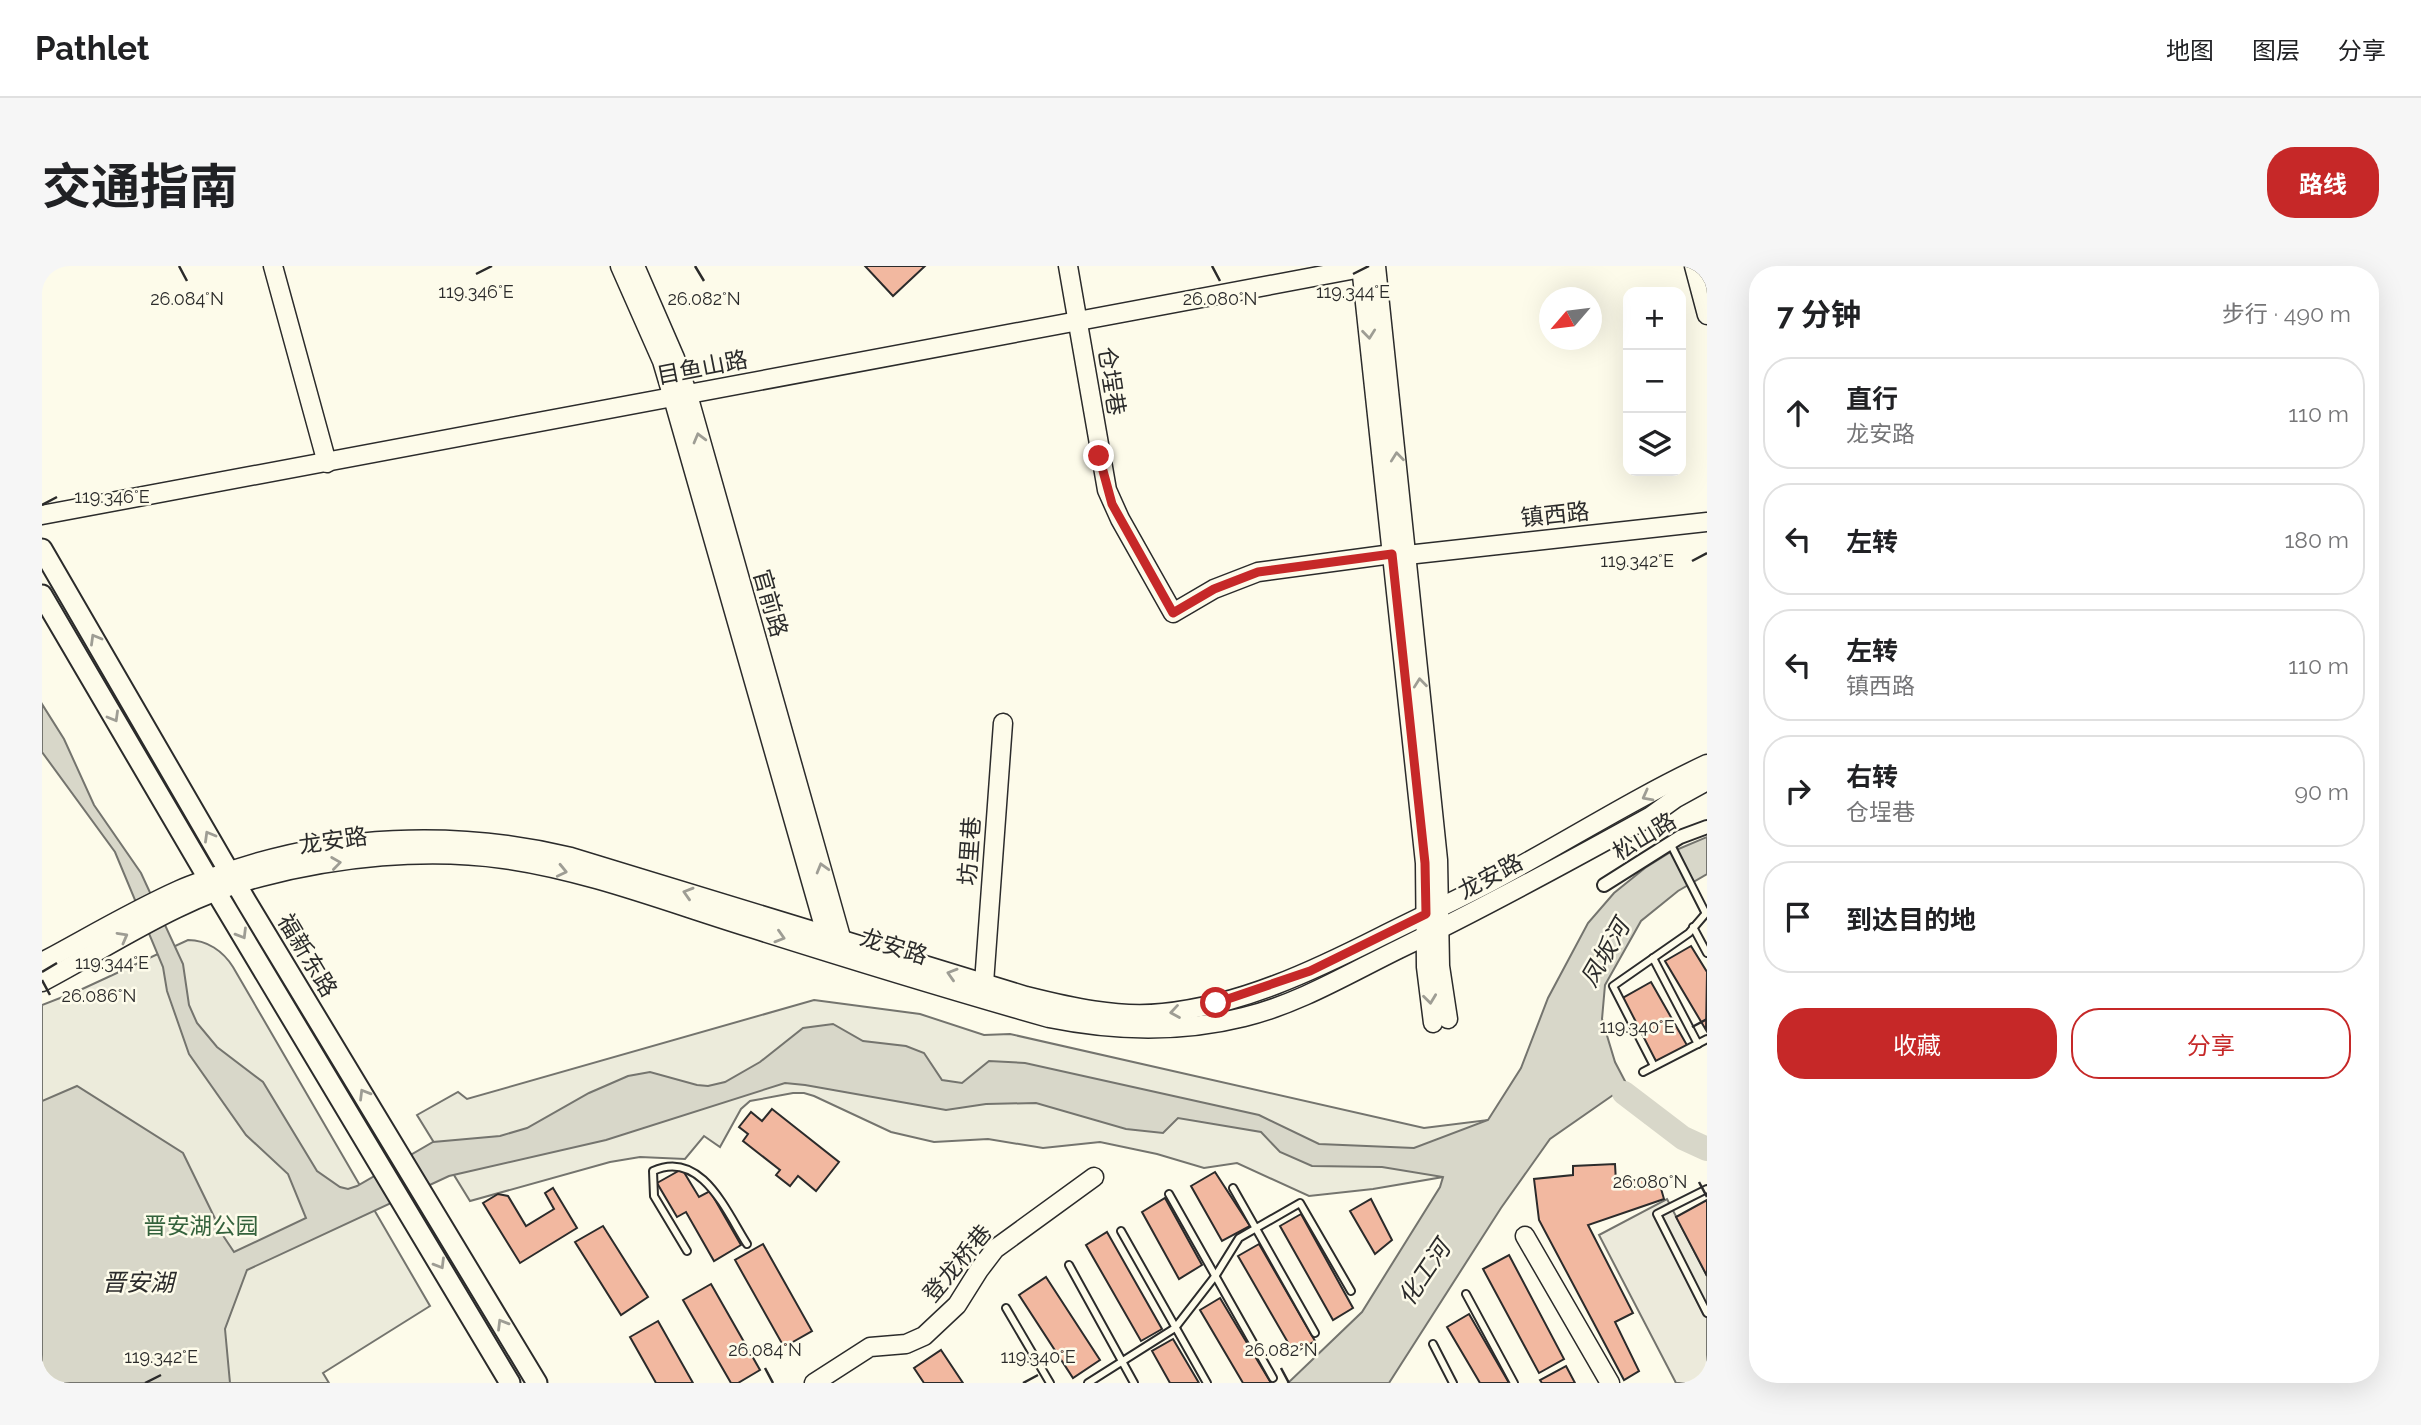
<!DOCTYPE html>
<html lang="zh">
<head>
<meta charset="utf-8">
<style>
  body { margin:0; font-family:Raleway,"Noto Sans SC",sans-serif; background:#f6f6f6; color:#202124 }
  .controls { position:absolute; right:21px; top:21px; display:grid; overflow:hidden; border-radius:14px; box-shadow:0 7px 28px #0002 }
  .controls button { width:63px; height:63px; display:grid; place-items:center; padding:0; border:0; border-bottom:2px solid #e0e0e0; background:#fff; color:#202124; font:35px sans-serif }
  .compass { position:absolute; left:1497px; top:21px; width:63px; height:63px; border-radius:50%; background:#fff; box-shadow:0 7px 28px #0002; rotate:242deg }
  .stop { position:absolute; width:21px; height:21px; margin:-16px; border:5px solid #c62828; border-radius:50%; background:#fff }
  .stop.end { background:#c62828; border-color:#fff; box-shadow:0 2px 7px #0008 }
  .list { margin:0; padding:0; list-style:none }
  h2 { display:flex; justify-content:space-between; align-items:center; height:91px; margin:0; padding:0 28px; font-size:30px }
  h2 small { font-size:23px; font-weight:400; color:#757577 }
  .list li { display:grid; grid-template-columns:46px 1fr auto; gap:21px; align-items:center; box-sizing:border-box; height:112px; margin:0 14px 14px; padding:0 14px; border:2px solid #e0e0e0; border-radius:28px }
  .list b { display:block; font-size:26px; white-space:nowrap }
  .list p { margin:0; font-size:23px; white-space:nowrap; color:#757577 }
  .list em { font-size:23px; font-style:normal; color:#757577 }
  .actions { display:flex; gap:14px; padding:21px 28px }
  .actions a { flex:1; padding:16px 0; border:2px solid #c62828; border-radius:28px; text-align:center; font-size:24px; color:#c62828 }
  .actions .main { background:#c62828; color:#fff }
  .icon { flex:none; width:38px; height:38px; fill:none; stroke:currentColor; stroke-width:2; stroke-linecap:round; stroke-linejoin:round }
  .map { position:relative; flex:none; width:1665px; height:1117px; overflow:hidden; border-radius:28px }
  header { display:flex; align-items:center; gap:42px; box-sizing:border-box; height:98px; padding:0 35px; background:#fff; border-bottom:2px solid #e0e0e0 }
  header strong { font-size:33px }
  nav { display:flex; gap:38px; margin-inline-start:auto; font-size:24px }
  .intro { display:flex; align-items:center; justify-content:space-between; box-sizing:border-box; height:168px; padding:0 42px }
  h1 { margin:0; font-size:49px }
  .button { padding:18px 32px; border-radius:28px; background:#c62828; color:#fff; font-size:24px; font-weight:700 }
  main { display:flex; gap:42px; padding:0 42px }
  aside { flex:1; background:#fff; border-radius:28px; box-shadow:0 7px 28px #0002 }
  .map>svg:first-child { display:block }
  .green { fill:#ecebdb; stroke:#74746e; stroke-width:2 }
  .parking { fill:#eceadb; stroke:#74746e; stroke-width:2 }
  .water { fill:#d8d7c9; stroke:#74746e; stroke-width:2 }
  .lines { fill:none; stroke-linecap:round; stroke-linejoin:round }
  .river { stroke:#d8d7c9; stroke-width:24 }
  .building { fill:#f2b8a0; stroke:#2b2b2b; stroke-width:2 }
  .lane-casing { stroke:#2b2b2b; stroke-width:10 }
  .street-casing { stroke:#2b2b2b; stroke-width:16 }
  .secondary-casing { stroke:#2b2b2b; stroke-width:21 }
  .primary-casing { stroke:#2b2b2b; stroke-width:23 }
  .lane { stroke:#fdfbea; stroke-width:6 }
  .street { stroke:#fdfbea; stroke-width:12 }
  .secondary { stroke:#fdfbea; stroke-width:18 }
  .primary { stroke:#fdfbea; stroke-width:19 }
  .oneway { stroke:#9e9d94 }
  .route { stroke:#c62828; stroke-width:9 }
  .ticks { fill:none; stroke:#2b2b2b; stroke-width:2.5 }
  .labels { text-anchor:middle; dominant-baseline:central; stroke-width:5; stroke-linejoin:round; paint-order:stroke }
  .street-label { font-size:23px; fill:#2b2b2b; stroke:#fdfbea }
  .park-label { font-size:23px; fill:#34623c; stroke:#fdfbea }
  .water-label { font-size:24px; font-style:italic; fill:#2b2b2b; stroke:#fdfbea }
  .ticks-label { font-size:18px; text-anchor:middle; fill:#2b2b2b; stroke:#fdfbea; stroke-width:5; stroke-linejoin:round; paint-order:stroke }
</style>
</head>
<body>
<header>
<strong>Pathlet</strong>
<nav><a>地图</a><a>图层</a><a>分享</a></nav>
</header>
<div class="intro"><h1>交通指南</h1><a class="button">路线</a></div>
<main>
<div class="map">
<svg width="1665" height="1117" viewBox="0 0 1665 1117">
  <rect width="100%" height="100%" fill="#fdfbea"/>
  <g class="green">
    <path d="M146,674C165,674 181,685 191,701L388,1040L281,1107L287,1117H0V739L36,725Z"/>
    <polygon points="772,734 878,748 942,769 968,768 1382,862 1446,854 1401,911 1331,923 1267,930 1195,897 1162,902 1115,888 1058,876 1001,882 946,873 892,876 849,866 772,830 762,827 751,827 708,835 699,843 678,881 662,870 643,893 598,891 568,896 428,935 375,849 416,826 425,833"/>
  </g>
  <polygon class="parking" points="1625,933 1665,1010 1665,1117 1634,1117 1557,969"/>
  <polygon class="water" points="0,438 22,473 52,539 99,607 141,698 147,739 155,757 175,781 221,816 275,905 298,921 306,923 315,920 391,876 458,870 485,862 547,827 586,810 608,806 655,819 666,820 683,816 718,796 761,762 791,758 821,775 864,780 882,787 900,814 920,817 947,795 983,797 1217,849 1277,878 1372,882 1446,854 1479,802 1506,732 1546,657 1572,627 1603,602 1627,587 1665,571 1665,608 1636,625 1599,655 1563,719 1560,753 1573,796 1585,819 1609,849 1665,877 1665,888 1604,857 1574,827 1508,873 1459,942 1347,1117 1246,1117 1320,1046 1398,921 1401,911 1340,901 1270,900 1238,886 1219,866 1136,852 1121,867 1084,863 994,837 944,838 904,844 763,819 743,817 564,874 407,910 205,1004 183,1063 188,1117 0,1117 0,835 35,820 141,887 182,971 192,986 264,952 246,908 204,869 147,788 125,725 121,701 73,586 0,486"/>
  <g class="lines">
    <polyline class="river" points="1582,827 1641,872 1665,883"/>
  </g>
  <g class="building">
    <polygon points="823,0 883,0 851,30"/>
    <polygon points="1649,680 1665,706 1664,764 1623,695"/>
    <polygon points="1609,716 1646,781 1615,798 1579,733"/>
    <polygon points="730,843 797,896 774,925 756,910 748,920 734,909 738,904 701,875 706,868 697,861 709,846 720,855"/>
    <polygon points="1573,898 1574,916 1616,912 1622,933 1546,959 1591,1047 1573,1056 1597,1105 1582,1114 1497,954 1492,913 1531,909 1531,900"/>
    <polygon points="640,903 657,931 668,925 699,979 672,995 644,946 635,951 615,917"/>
    <polygon points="1173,906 1208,960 1180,975 1149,920"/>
    <polygon points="511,922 535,962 478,997 441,937 456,928 466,930 484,960 512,943 503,927"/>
    <polygon points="1123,932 1160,999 1137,1013 1100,946"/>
    <polygon points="1329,933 1350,974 1333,988 1308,945"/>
    <polygon points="1665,934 1665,1010 1634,951"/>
    <polygon points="1259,948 1311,1042 1291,1054 1238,960"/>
    <polygon points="561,960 606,1031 579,1049 533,976"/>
    <polygon points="1065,966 1120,1063 1099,1075 1044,979"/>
    <polygon points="721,978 770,1065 742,1081 693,994"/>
    <polygon points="1217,978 1273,1075 1252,1087 1196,990"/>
    <polygon points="1467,989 1522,1093 1497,1107 1441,1003"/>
    <polygon points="1004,1011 1058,1094 1031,1112 977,1029"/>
    <polygon points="669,1018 718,1104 696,1117 689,1117 641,1034"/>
    <polygon points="1178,1032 1229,1117 1201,1117 1158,1044"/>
    <polygon points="1427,1048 1467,1117 1438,1117 1405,1061"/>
    <polygon points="616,1055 651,1117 614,1117 588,1071"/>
    <polygon points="1131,1073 1157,1117 1128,1117 1110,1085"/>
    <polygon points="899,1084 921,1117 882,1117 872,1102"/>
    <polygon points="1524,1100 1533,1117 1500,1117 1498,1114"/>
  </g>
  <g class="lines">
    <g class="lane-casing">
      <g id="lane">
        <polyline points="1628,577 1663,646"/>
        <polyline points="1651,661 1665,687"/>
        <polyline points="1611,692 1656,778"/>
        <polyline points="1612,800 1571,720 1647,667 1665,646"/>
        <polyline points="1601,806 1665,773"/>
        <polyline points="1191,922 1273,1067"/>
        <polyline points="1665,923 1615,948 1665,1047"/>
        <polyline points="1127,928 1231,1112"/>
        <polyline points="1079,965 1165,1117"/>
        <path d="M645,985L612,930L611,905C659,883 684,945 705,978"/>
        <polyline points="1027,999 1092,1117"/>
        <polyline points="1424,1028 1472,1117"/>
        <polyline points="964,1042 1008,1117"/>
        <polyline points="1391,1078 1411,1117"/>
        <polyline points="1046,1117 1133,1062 1174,1009 1197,972 1258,937 1309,1025"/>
      </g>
    </g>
    <g class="street-casing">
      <polyline id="street" points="1562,619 1638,571 1665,561"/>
    </g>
    <g class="secondary-casing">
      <g id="secondary">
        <polyline points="231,0 285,197"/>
        <polyline points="578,0 620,95 631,132 787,678"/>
        <polyline points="593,0 633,92 646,129 802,682"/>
        <polyline points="1026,0 1065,224 1078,253 1131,347 1172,323 1216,306 1350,288"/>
        <polyline points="1319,0 1383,597 1384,701 1391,757"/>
        <polyline points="1334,0 1396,594 1398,700 1406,753"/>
        <polyline points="1652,0 1665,49"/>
        <polyline points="0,249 1330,0"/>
        <polyline points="1365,289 1665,256"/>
        <path d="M0,696C45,672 90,645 137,624C150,618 164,614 177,609C289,568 413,563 529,591L984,730C1028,741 1075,752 1121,747C1199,739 1271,705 1340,670C1374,653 1408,637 1441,620C1516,581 1588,534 1665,498"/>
        <path d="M0,716C72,678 139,631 219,611C296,591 383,582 462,593C547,605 630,638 712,663C810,694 908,724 1007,752C1071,765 1138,767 1202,751C1256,738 1306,708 1357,683C1442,642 1526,596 1609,550L1634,532L1665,515"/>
        <polyline points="942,717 961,457"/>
        <polyline points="1483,970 1568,1117"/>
        <polyline points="772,1117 828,1081 864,1078 882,1070 915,1039 937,1004 953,983 1052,911"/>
      </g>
    </g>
    <g class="primary-casing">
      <g id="primary">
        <polyline points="0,283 204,635 495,1117"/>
        <polyline points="0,329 170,619 468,1117"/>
      </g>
    </g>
    <use href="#lane" class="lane"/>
    <use href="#street" class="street"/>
    <use href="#secondary" class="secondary"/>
    <use href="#primary" class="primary"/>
  </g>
  <defs><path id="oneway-chevron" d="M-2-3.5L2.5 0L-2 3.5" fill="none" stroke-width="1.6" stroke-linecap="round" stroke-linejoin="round" transform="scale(1.75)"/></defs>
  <g class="oneway">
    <use href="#oneway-chevron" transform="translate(1327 68) rotate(84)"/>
    <use href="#oneway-chevron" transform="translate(657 172) rotate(-105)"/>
    <use href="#oneway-chevron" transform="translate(1355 191) rotate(-96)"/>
    <use href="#oneway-chevron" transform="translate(53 373) rotate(-120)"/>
    <use href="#oneway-chevron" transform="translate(1378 417) rotate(-96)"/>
    <use href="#oneway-chevron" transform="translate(72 451) rotate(60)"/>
    <use href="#oneway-chevron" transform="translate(1605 530) rotate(152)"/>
    <use href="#oneway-chevron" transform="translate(167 570) rotate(-120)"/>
    <use href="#oneway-chevron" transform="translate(294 597) rotate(-8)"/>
    <use href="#oneway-chevron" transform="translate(780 602) rotate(-106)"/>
    <use href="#oneway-chevron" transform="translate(520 605) rotate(13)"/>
    <use href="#oneway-chevron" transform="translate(646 627) rotate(-163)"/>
    <use href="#oneway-chevron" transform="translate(200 668) rotate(59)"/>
    <use href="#oneway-chevron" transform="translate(81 671) rotate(-29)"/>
    <use href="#oneway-chevron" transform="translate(738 671) rotate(17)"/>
    <use href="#oneway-chevron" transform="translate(910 708) rotate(-163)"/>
    <use href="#oneway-chevron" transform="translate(1388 733) rotate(83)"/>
    <use href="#oneway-chevron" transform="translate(1133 746) rotate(171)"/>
    <use href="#oneway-chevron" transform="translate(322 828) rotate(-121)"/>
    <use href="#oneway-chevron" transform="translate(398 998) rotate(59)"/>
    <use href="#oneway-chevron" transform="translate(460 1058) rotate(-121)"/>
  </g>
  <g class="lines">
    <polyline class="route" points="1057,190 1070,238 1131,347 1172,323 1216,306 1350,288 1383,597 1384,648 1268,705 1174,737"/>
  </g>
  <path class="ticks" d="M137,0L145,15M653,0L662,15M1170,0L1178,15M434,8L450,0M1311,8L1327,0M0,239L15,231M1650,295L1665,287M0,706L15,697M0,714L8,729M1650,761L1665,753M1657,916L1665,931M723,1102L731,1117M1239,1102L1247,1117M103,1117L119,1109M981,1117L996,1109"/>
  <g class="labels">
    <g class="street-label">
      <text transform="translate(660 101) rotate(-11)">目鱼山路</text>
      <text transform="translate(1070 115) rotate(81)">仓埕巷</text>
      <text transform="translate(1513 248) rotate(-6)">镇西路</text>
      <text transform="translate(729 337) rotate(74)">官前路</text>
      <text transform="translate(1602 570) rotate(-31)">松山路</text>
      <text transform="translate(291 574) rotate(-8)">龙安路</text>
      <text transform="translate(927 585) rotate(-86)">坊里巷</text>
      <text transform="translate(1448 610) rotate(-28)">龙安路</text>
      <text transform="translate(852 680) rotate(17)">龙安路</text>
      <text transform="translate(266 689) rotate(59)">福新东路</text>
      <text transform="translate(915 997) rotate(-50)">登龙桥巷</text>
    </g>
    <g class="park-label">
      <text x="159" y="959">晋安湖公园</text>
    </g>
    <g class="water-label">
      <text transform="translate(1563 687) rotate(-60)">凤坂河</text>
      <text transform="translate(1382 1007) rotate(-56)">化工河</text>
      <text x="96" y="1016">晋安湖</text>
    </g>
  </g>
  <g class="ticks-label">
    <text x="1311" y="32">119.344°E</text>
    <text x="434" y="32">119.346°E</text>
    <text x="145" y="39">26.084°N</text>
    <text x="662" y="39">26.082°N</text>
    <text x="1178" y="39">26.080°N</text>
    <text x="70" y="237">119.346°E</text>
    <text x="1595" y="301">119.342°E</text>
    <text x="70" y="703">119.344°E</text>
    <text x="57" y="736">26.086°N</text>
    <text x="1595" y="767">119.340°E</text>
    <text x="1608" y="922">26.080°N</text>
    <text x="723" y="1090">26.084°N</text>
    <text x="1239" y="1090">26.082°N</text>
    <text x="119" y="1097">119.342°E</text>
    <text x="996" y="1097">119.340°E</text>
  </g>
</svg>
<div class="controls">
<button>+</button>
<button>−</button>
<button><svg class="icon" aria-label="layers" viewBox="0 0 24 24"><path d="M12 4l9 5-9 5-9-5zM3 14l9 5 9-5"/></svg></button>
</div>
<svg class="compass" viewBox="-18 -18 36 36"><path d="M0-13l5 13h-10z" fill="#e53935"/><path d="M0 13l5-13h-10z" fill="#757577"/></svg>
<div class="stop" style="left:1174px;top:737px"></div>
<div class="stop end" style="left:1057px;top:190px"></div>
</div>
<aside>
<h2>7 分钟<small>步行 · 490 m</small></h2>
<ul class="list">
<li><svg class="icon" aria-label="ahead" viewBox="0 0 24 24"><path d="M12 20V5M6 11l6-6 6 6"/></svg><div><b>直行</b><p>龙安路</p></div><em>110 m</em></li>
<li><svg class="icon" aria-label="left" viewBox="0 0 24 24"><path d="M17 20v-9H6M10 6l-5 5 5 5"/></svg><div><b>左转</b></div><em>180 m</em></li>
<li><svg class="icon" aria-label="left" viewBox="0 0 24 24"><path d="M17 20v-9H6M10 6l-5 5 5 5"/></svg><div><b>左转</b><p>镇西路</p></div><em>110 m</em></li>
<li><svg class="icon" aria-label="right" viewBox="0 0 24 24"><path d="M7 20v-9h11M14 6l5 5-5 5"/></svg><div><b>右转</b><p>仓埕巷</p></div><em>90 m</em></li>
<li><svg class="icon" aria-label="arrive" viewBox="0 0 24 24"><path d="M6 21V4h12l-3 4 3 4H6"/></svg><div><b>到达目的地</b></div></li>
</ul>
<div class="actions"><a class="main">收藏</a><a>分享</a></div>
</aside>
</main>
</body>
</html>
